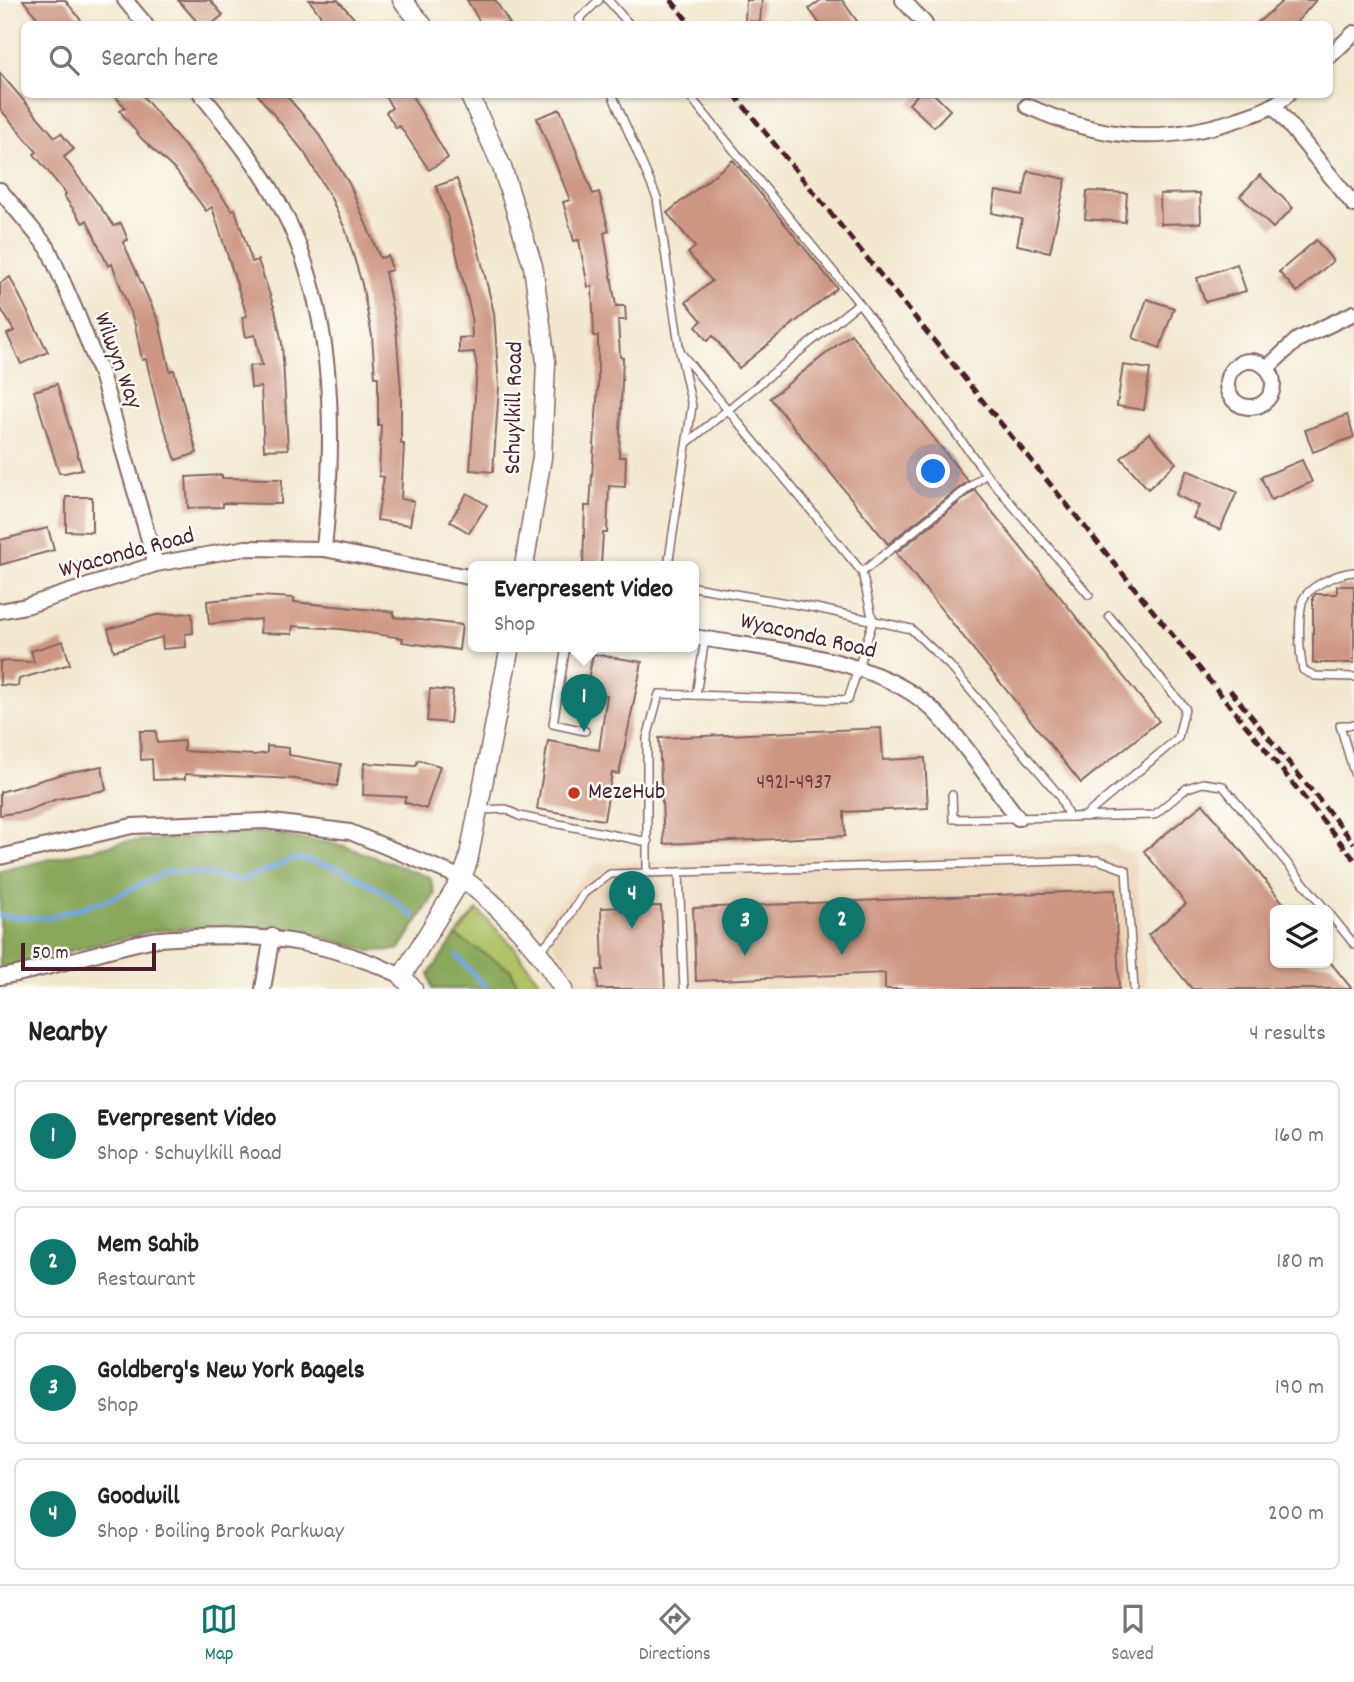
<!DOCTYPE html>
<html lang="en">
<head>
<meta charset="utf-8">
<style>
  body { margin:0; font-family:Dekko,sans-serif; background:#f2f2f2; color:#222 }
  .controls { position:absolute; right:21px; bottom:21px; display:grid; overflow:hidden; border-radius:10px; box-shadow:0 2px 5px #0004 }
  .controls button { width:63px; height:63px; display:grid; place-items:center; padding:0; border:0; border-bottom:2px solid #e0e0e0; background:#fff; color:#222; font:35px sans-serif }
  .scale { position:absolute; left:21px; bottom:18px; width:135px; box-sizing:border-box; padding-left:7px; border:4px solid #4a1f2b; border-top:0; font-size:19px; line-height:24px; white-space:nowrap; color:#4a1f2b; -webkit-text-stroke:5px #fdfcf7; paint-order:stroke }
  .you { position:absolute; left:934px; top:472px; width:24px; height:24px; margin:-18px; border:5px solid #fff; border-radius:50%; background:#1a73e8; box-shadow:0 0 0 10px #1a73e833 }
  .badge { display:grid; place-items:center; width:46px; height:46px; border-radius:50%; background:#0f766e; color:#fff; font-size:23px; font-weight:700 }
  .pin { position:absolute; translate:-50% -58px; filter:drop-shadow(0 2px 4px #0008) }
  .pin::after { content:''; position:absolute; top:37px; width:24px; height:21px; background:inherit; clip-path:polygon(0 0,100% 0,50% 100%) }
  .popup { position:absolute; left:468px; top:561px; width:231px; height:91px; box-sizing:border-box; display:grid; place-content:center; border-radius:10px; background:#fff; filter:drop-shadow(0 2px 5px #0005); font-size:23px; white-space:nowrap; color:#767676 }
  .popup b { font-size:26px; color:#222 }
  .popup::after { content:''; position:absolute; left:50%; top:100%; margin-left:-14px; border:14px solid transparent; border-top-color:#fff }
  .list { margin:0; padding:0; list-style:none }
  h2 { display:flex; justify-content:space-between; align-items:center; height:91px; margin:0; padding:0 28px; font-size:30px }
  h2 small { font-size:23px; font-weight:400; color:#767676 }
  .list li { display:grid; grid-template-columns:46px 1fr auto; gap:21px; align-items:center; box-sizing:border-box; height:112px; margin:0 14px 14px; padding:0 14px; border:2px solid #e0e0e0; border-radius:10px }
  .list b { display:block; font-size:26px; white-space:nowrap }
  .list p { margin:0; font-size:23px; white-space:nowrap; color:#767676 }
  .list em { font-size:23px; font-style:normal; color:#767676 }
  .icon { flex:none; width:38px; height:38px; fill:none; stroke:currentColor; stroke-width:2; stroke-linecap:round; stroke-linejoin:round }
  .map { position:relative; flex:none; width:1354px; height:989px; overflow:hidden }
  .search { position:absolute; background:#fff; box-shadow:0 2px 5px #0004; left:21px; right:21px; top:21px; height:77px; display:flex; align-items:center; gap:18px; box-sizing:border-box; padding:0 24px; border-radius:10px; color:#767676; font-size:26px }
  .sheet { height:595px; background:#fff }
  nav { display:flex; justify-content:space-around; align-items:center; box-sizing:border-box; height:98px; border-top:2px solid #e0e0e0; background:#fff; font-size:19px; color:#767676 }
  nav a { display:grid; justify-items:center; gap:4px }
  nav .on { color:#0f766e }
  .map>svg:first-child { display:block }
  .built { fill:#ecd7ba }
  .green { fill:#aec266; stroke:#7c7048; stroke-width:2 }
  .forest { fill:#8aa85b; stroke:#6a6443; stroke-width:2 }
  .lines { fill:none; stroke-linecap:round; stroke-linejoin:round }
  .stream { stroke:#72a5de; stroke-width:5 }
  .building { fill:#cd9682 }
  .service-casing { stroke:#856564; stroke-width:10 }
  .minor-casing { stroke:#856564; stroke-width:18 }
  .tertiary-casing { stroke:#856564; stroke-width:21 }
  .service { stroke:#fff; stroke-width:7 }
  .minor { stroke:#fff; stroke-width:14 }
  .tertiary { stroke:#fff; stroke-width:18 }
  .rail { stroke:#4a1f2b; stroke-width:5; stroke-dasharray:10 5; stroke-linecap:butt }
  .poi-dot { fill:#c8321e; stroke:#fdfcf7; stroke-width:2.5 }
  .labels { text-anchor:middle; dominant-baseline:central; stroke-width:5; stroke-linejoin:round; paint-order:stroke }
  .number-label { font-size:21px; fill:#6b3d41 }
  .street-label { font-size:24px; fill:#4a1f2b; stroke:#fdfcf7 }
  .poi-label { font-size:24px; fill:#4a1f2b; stroke:#fdfcf7; text-anchor:start }
</style>
</head>
<body>
<div class="map">
<svg width="1354" height="989" viewBox="0 0 1354 989">
  <rect width="100%" height="100%" fill="#fdfcf7"/>
  <filter id="ink" filterUnits="userSpaceOnUse"><feTurbulence type="fractalNoise" baseFrequency=".0143" numOctaves="2"/><feDisplacementMap in="SourceGraphic" scale="14" xChannelSelector="R" yChannelSelector="G"/><feConvolveMatrix kernelMatrix="1 2 1 2 8 2 1 2 1" color-interpolation-filters="sRGB"/></filter>
  <filter id="wash" filterUnits="userSpaceOnUse"><feTurbulence type="fractalNoise" baseFrequency=".00686" numOctaves="4" result="noise"/><feDisplacementMap in="SourceGraphic" scale="28" xChannelSelector="R" yChannelSelector="G"/><feGaussianBlur stdDeviation="1.57" result="paint"/><feColorMatrix in="noise" values="0 0 0 0 0 0 0 0 0 0 0 0 0 0 0 0 0 1.4 0 .05"/><feComposite in="paint" operator="in"/></filter>
  <g filter="url(#wash)">
    <rect width="100%" height="100%" fill="#f2e8cf"/>
    <polygon class="built" points="1106,843 1135,857 1147,989 580,989 542,923 597,863"/>
    <polygon class="green" points="477,910 513,946 545,989 519,989 511,970 456,936"/>
    <g class="forest">
      <polygon points="259,832 341,845 430,877 435,894 399,950 370,951 298,930 219,926 153,931 0,968 0,871 123,842"/>
      <polygon points="456,936 511,970 519,989 432,989 429,974"/>
    </g>
    <g class="lines">
      <g class="stream">
        <polyline points="0,916 47,918 113,898 168,871 202,873 239,881 297,858 343,869 387,894 414,917"/>
        <polyline points="457,956 487,989"/>
      </g>
    </g>
    <g id="blocks">
      <g class="building">
        <polygon points="23,0 65,0 84,24 42,24"/>
        <polygon points="178,0 210,0 223,15 212,24 199,24"/>
        <polygon points="309,0 338,0 359,24 327,24"/>
        <polygon points="467,0 495,0 510,24 481,24"/>
        <polygon points="746,0 762,0 760,22 745,21"/>
        <polygon points="821,0 842,0 859,24 820,24 809,9"/>
        <polygon points="1284,0 1316,0 1295,24 1256,24"/>
        <polygon points="0,73 55,137 61,133 74,149 64,157 114,226 121,223 128,240 123,242 159,322 170,371 174,370 197,453 176,460 158,409 146,359 142,360 135,325 112,264 108,266 87,220 83,223 64,196 66,194 34,154 37,152 0,109"/>
        <polygon points="113,94 141,94 197,161 232,210 235,209 252,262 258,260 275,310 282,343 288,449 264,450 261,387 251,388 249,366 262,365 255,335 246,337 242,317 247,316 212,207 206,211 177,172 141,138 120,111 125,107"/>
        <polygon points="257,94 285,94 316,130 350,185 380,258 388,256 392,270 385,272 396,328 401,391 401,444 404,444 401,499 414,501 410,525 377,520 384,477 379,476 381,425 378,425 378,377 375,377 372,336 362,284 346,231 331,198 304,152"/>
        <polygon points="384,94 411,94 448,158 429,170 400,126 396,128 386,112 392,108"/>
        <polygon points="918,94 934,94 950,110 934,127 909,104"/>
        <polygon points="560,109 593,194 599,192 609,231 604,233 616,306 625,306 626,320 618,320 620,357 623,358 619,457 626,457 625,487 609,486 607,533 603,533 601,566 583,566 585,506 590,506 598,386 598,336 594,336 592,286 588,287 579,240 574,241 563,202 570,200 537,118"/>
        <polygon points="733,160 837,288 739,368 713,336 707,341 696,326 702,321 686,302 712,281 688,253 695,247 667,213"/>
        <polygon points="1028,171 1066,179 1050,252 1017,245 1022,219 992,213 996,191 1023,196"/>
        <polygon points="1260,175 1293,208 1273,228 1240,196"/>
        <polygon points="457,179 474,231 494,313 499,387 493,472 470,470 477,367 474,352 459,353 459,338 472,337 471,313 447,215 436,186"/>
        <polygon points="1087,191 1127,193 1125,222 1085,219"/>
        <polygon points="1200,193 1201,223 1161,224 1160,194"/>
        <polygon points="1316,240 1333,261 1297,292 1279,272"/>
        <polygon points="1237,264 1246,291 1205,302 1197,278"/>
        <polygon points="10,277 48,352 21,364 7,334 14,331 0,307 0,283"/>
        <polygon points="1147,299 1174,308 1160,348 1133,338"/>
        <polygon points="851,334 968,481 888,544 770,398"/>
        <polygon points="1123,365 1150,369 1144,410 1117,406"/>
        <polygon points="57,384 82,469 65,473 59,473 34,391"/>
        <polygon points="1347,415 1354,437 1313,452 1305,430"/>
        <polygon points="1149,433 1176,463 1148,489 1121,458"/>
        <polygon points="1302,460 1312,482 1271,500 1261,477"/>
        <polygon points="1187,470 1237,492 1220,530 1193,518 1199,506 1176,495"/>
        <polygon points="222,475 222,478 282,479 281,504 223,503 223,507 188,508 186,477"/>
        <polygon points="975,490 1159,721 1081,783 896,553"/>
        <polygon points="467,493 487,505 469,533 450,521"/>
        <polygon points="66,497 92,497 92,532 66,531"/>
        <polygon points="48,528 54,550 0,565 0,540"/>
        <polygon points="1337,586 1354,586 1354,663 1313,663 1313,597 1316,594 1337,594"/>
        <polygon points="257,596 294,598 294,602 394,612 394,617 462,625 459,650 402,642 403,638 341,629 293,626 292,634 260,633 261,619 209,624 207,601"/>
        <polygon points="192,613 193,633 185,634 186,647 163,649 162,637 114,651 108,629 156,615"/>
        <polygon points="63,641 70,664 19,679 18,686 0,685 0,661 34,662 31,651"/>
        <polygon points="593,654 642,662 619,774 612,773 604,820 537,809 548,741 599,750 607,695 586,691"/>
        <polygon points="430,689 453,691 450,723 427,721"/>
        <polygon points="881,728 883,760 925,758 928,808 844,812 845,836 664,844 659,738"/>
        <polygon points="140,731 156,731 157,743 184,741 184,751 254,755 267,753 267,746 289,748 289,755 341,764 337,786 295,779 185,774 185,779 153,780 152,759 141,760"/>
        <polygon points="418,760 440,766 426,809 404,802 406,797 363,795 364,763 416,766"/>
        <polygon points="102,766 106,790 57,799 26,811 0,815 0,792 66,773"/>
        <polygon points="1203,804 1289,910 1275,910 1275,963 1331,963 1352,989 1192,989 1148,935 1186,904 1144,851"/>
        <polygon points="1115,890 1119,989 885,989 885,973 696,981 693,908"/>
        <polygon points="661,906 665,989 598,989 597,970 603,970 601,908"/>
      </g>
    </g>
  </g>
  <g filter="url(#ink)">
    <use href="#blocks" fill-opacity="0" stroke="#856564" stroke-width="2"/>
    <g class="lines">
      <g class="service-casing">
        <g id="service">
          <polyline points="608,0 629,24"/>
          <polyline points="581,24 579,19 599,0"/>
          <polyline points="612,94 657,198 680,352 692,406 668,566"/>
          <polyline points="688,94 859,303"/>
          <polyline points="688,442 859,303 986,474"/>
          <polyline points="862,572 986,474 1089,595"/>
          <path d="M1354,572C1339,573 1307,586 1302,602C1298,621 1299,652 1303,670L1315,676L1354,677"/>
          <polyline points="694,587 816,608 911,629 950,666 1059,795 1069,817 1154,815 1187,788 1203,783 1223,786 1326,910"/>
          <polyline points="566,646 553,724 585,731"/>
          <polyline points="696,695 705,639"/>
          <polyline points="1354,725 1340,725 1354,773"/>
          <polyline points="952,795 953,819 1069,817"/>
          <polyline points="479,810 506,809 519,816 648,842"/>
          <polyline points="1085,816 1178,738 1185,708 1109,616"/>
          <polyline points="647,873 647,738 659,694 848,700 873,621 862,572 680,352"/>
          <polyline points="679,873 684,989"/>
          <polyline points="1328,912 1354,944"/>
          <polyline points="538,952 561,929 584,893 610,874 1098,860 1126,870 1134,989"/>
        </g>
      </g>
      <g class="minor-casing">
        <g id="minor">
          <polyline points="125,0 145,24"/>
          <polyline points="903,0 925,24"/>
          <polyline points="1330,56 1354,33"/>
          <path d="M201,94C226,125 251,156 271,189C336,297 336,427 324,549"/>
          <path d="M1027,106C1100,139 1160,145 1236,120C1256,113 1273,109 1288,94"/>
          <polyline points="1275,107 1354,205"/>
          <polyline points="0,190 48,248 77,314 102,377 156,564"/>
          <circle cx="1250" cy="384" r="23"/>
          <polyline points="1267,368 1297,340 1354,313"/>
          <polyline points="0,611 26,606 156,564 246,548 324,549 474,578"/>
          <path d="M694,637C770,650 886,657 939,716C968,748 992,784 1018,818"/>
          <polyline points="0,857 132,826 265,821 350,832 462,878"/>
          <path d="M0,977C52,969 100,950 151,940C165,938 180,938 194,937C269,933 335,944 402,976"/>
          <polyline points="263,989 272,936"/>
        </g>
      </g>
      <g class="tertiary-casing">
        <g id="tertiary">
          <polyline points="402,0 422,24"/>
          <polyline points="469,94 502,167 533,266 546,362 542,457 524,566"/>
          <path d="M462,878C502,908 538,947 563,989"/>
          <polyline points="413,989 402,976 462,878 468,861 510,646"/>
        </g>
      </g>
      <use href="#service" class="service"/>
      <use href="#minor" class="minor"/>
      <use href="#tertiary" class="tertiary"/>
      <g class="rail">
        <polyline points="671,0 690,24"/>
        <polyline points="734,94 1354,859"/>
        <polyline points="1230,690 1354,843"/>
      </g>
    </g>
  </g>
  <circle class="poi-dot" cx="574" cy="793" r="7"/>
  <g class="labels">
    <g class="number-label">
      <text x="794" y="784">4921-4937</text>
    </g>
    <g class="street-label">
      <text transform="translate(117 361) rotate(70)">Wilwyn Way</text>
      <text transform="translate(515 408) rotate(-89)">Schuylkill Road</text>
      <text transform="translate(127 554) rotate(-15)">Wyaconda Road</text>
      <text transform="translate(808 637) rotate(13)">Wyaconda Road</text>
    </g>
    <g class="poi-label">
      <text x="588" y="793">MezeHub</text>
    </g>
  </g>
</svg>
<div class="controls">
<button><svg class="icon" aria-label="layers" viewBox="0 0 24 24"><path d="M12 4l9 5-9 5-9-5zM3 14l9 5 9-5"/></svg></button>
</div>
<div class="scale">50 m</div>
<div class="you"></div>
<div class="pin badge" style="left:584px;top:732px">1</div>
<div class="popup"><b>Everpresent Video</b>Shop</div>
<div class="pin badge" style="left:842px;top:955px">2</div>
<div class="pin badge" style="left:745px;top:956px">3</div>
<div class="pin badge" style="left:632px;top:929px">4</div>
<div class="search"><svg class="icon" aria-label="search" viewBox="0 0 24 24"><circle cx="10" cy="10" r="6"/><path d="M15 15l6 6"/></svg>Search here</div>
</div>
<section class="sheet">
<h2>Nearby<small>4 results</small></h2>
<ul class="list">
<li><span class="badge">1</span><div><b>Everpresent Video</b><p>Shop · Schuylkill Road</p></div><em>160 m</em></li>
<li><span class="badge">2</span><div><b>Mem Sahib</b><p>Restaurant</p></div><em>180 m</em></li>
<li><span class="badge">3</span><div><b>Goldberg's New York Bagels</b><p>Shop</p></div><em>190 m</em></li>
<li><span class="badge">4</span><div><b>Goodwill</b><p>Shop · Boiling Brook Parkway</p></div><em>200 m</em></li>
</ul>
</section>
<nav>
<a class="on"><svg class="icon" aria-label="map" viewBox="0 0 24 24"><path d="M3 6l6-2 6 2 6-2v14l-6 2-6-2-6 2zM9 4v14M15 6v14"/></svg>Map</a>
<a><svg class="icon" aria-label="directions" viewBox="0 0 24 24"><path d="M12 3l9 9-9 9-9-9zM9 14v-3h6M13 9l2 2-2 2"/></svg>Directions</a>
<a><svg class="icon" aria-label="saved" viewBox="0 0 24 24"><path d="M7 4h10v16l-5-4-5 4z"/></svg>Saved</a>
</nav>
</body>
</html>
